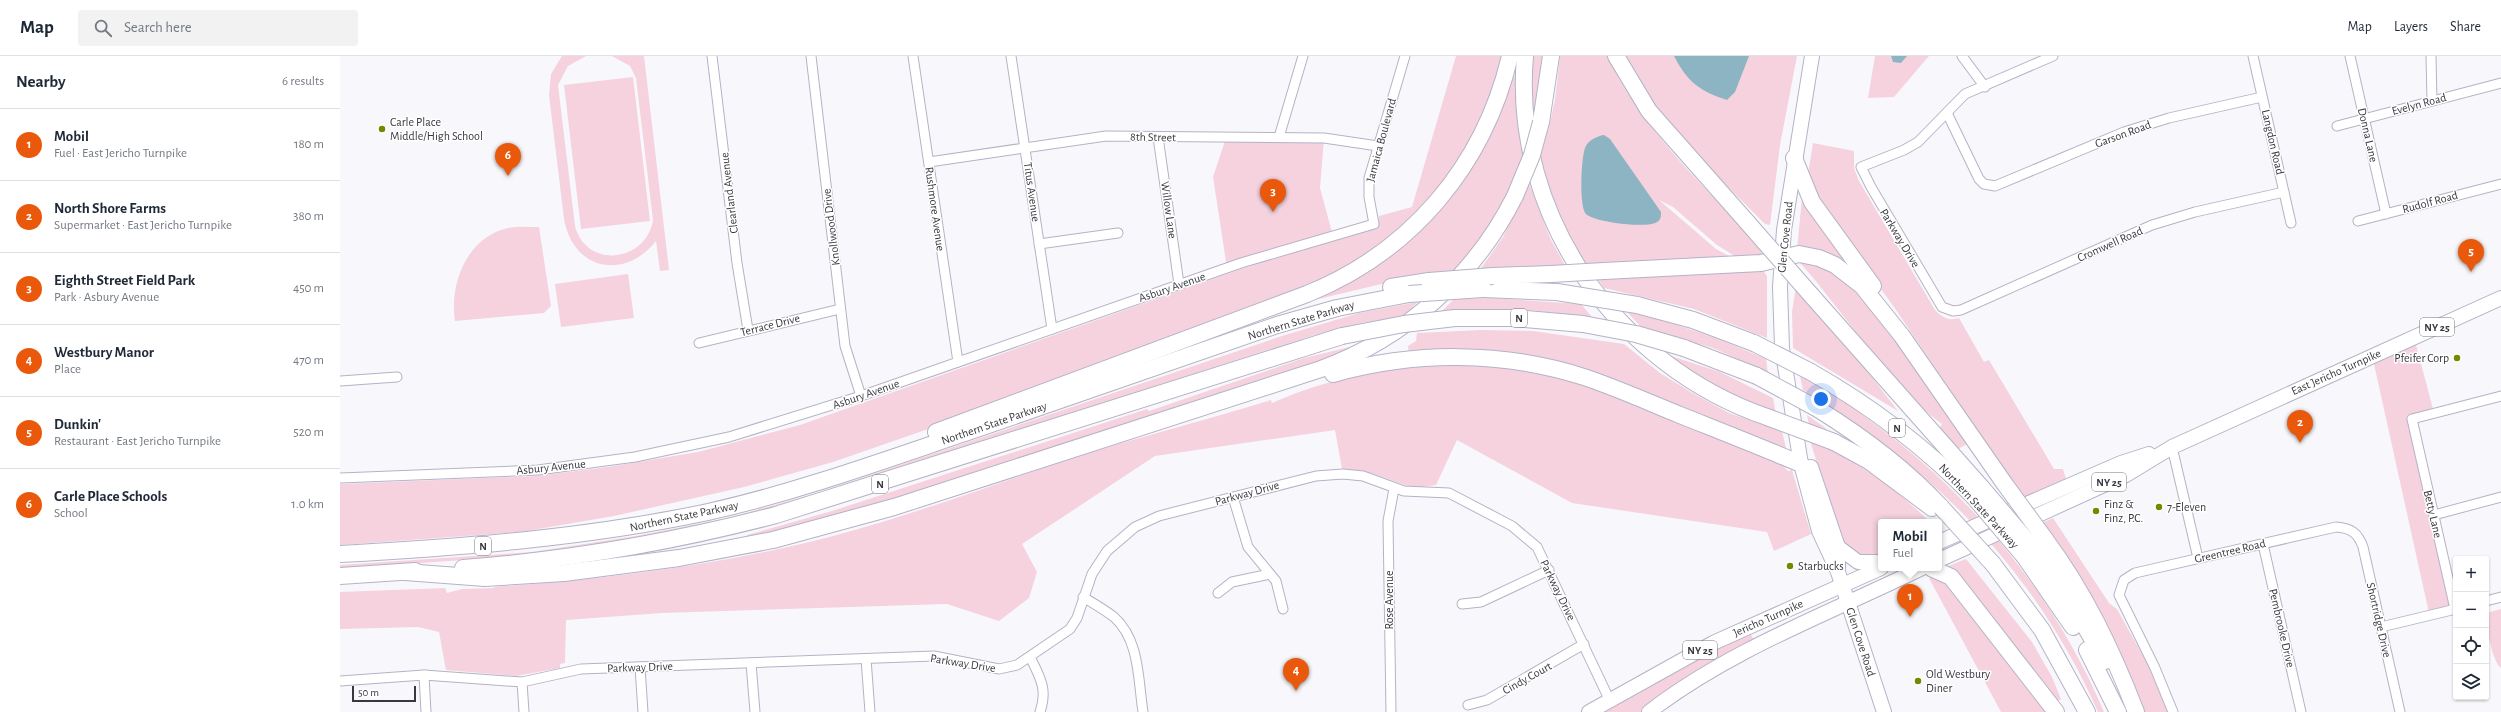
<!DOCTYPE html>
<html lang="en">
<head>
<meta charset="utf-8">
<style>
  body { margin:0; font-family:"Alegreya Sans",sans-serif; background:#f2f2f3; color:#1f2937 }
  .controls { position:absolute; right:12px; bottom:12px; display:grid; overflow:hidden; border-radius:4px; box-shadow:0 1px 3px #0004 }
  .controls button { width:36px; height:36px; display:grid; place-items:center; padding:0; border:0; border-bottom:1px solid #e0e1e3; background:#fff; color:#1f2937; font:20px sans-serif }
  .scale { position:absolute; left:12px; bottom:10px; width:64px; box-sizing:border-box; padding-left:4px; border:2px solid #38383f; border-top:0; font-size:11px; line-height:14px; white-space:nowrap; color:#38383f; -webkit-text-stroke:3px #fff; paint-order:stroke }
  .you { position:absolute; left:1481px; top:343px; width:14px; height:14px; margin:-10px; border:3px solid #fff; border-radius:50%; background:#1a73e8; box-shadow:0 0 0 6px #1a73e833 }
  .badge { display:grid; place-items:center; width:26px; height:26px; border-radius:50%; background:#ea580c; color:#fff; font-size:13px; font-weight:700 }
  .pin { position:absolute; translate:-50% -33px; filter:drop-shadow(0 1px 2px #0008) }
  .pin::after { content:''; position:absolute; top:21px; width:14px; height:12px; background:inherit; clip-path:polygon(0 0,100% 0,50% 100%) }
  .popup { position:absolute; left:1538px; top:463px; width:64px; height:52px; box-sizing:border-box; display:grid; place-content:center; border-radius:4px; background:#fff; filter:drop-shadow(0 1px 3px #0005); font-size:13px; white-space:nowrap; color:#747a83 }
  .popup b { font-size:15px; color:#1f2937 }
  .popup::after { content:''; position:absolute; left:50%; top:100%; margin-left:-8px; border:8px solid transparent; border-top-color:#fff }
  .list { margin:0; padding:0; list-style:none }
  h2 { display:flex; justify-content:space-between; align-items:center; height:52px; margin:0; padding:0 16px; font-size:17px }
  h2 small { font-size:13px; font-weight:400; color:#747a83 }
  .list li { display:grid; grid-template-columns:26px 1fr auto; gap:12px; align-items:center; box-sizing:border-box; height:72px; padding:0 16px; border-top:1px solid #e0e1e3 }
  .list b { display:block; font-size:15px; white-space:nowrap }
  .list p { margin:0; font-size:13px; white-space:nowrap; color:#747a83 }
  .list em { font-size:13px; font-style:normal; color:#747a83 }
  .icon { flex:none; width:22px; height:22px; fill:none; stroke:currentColor; stroke-width:2; stroke-linecap:round; stroke-linejoin:round }
  .map { position:relative; flex:none; width:2161px; height:656px; overflow:hidden }
  header { display:flex; align-items:center; gap:24px; box-sizing:border-box; height:56px; padding:0 20px; background:#fff; border-bottom:1px solid #e0e1e3 }
  header strong { font-size:19px }
  nav { display:flex; gap:22px; margin-inline-start:auto; font-size:14px }
  .search { width:280px; height:36px; background:#f2f2f3; display:flex; align-items:center; gap:10px; box-sizing:border-box; padding:0 14px; border-radius:4px; color:#747a83; font-size:15px }
  main { display:flex }
  aside { flex:1; background:#fff }
  .map>svg:first-child { display:block }
  .green { fill:#f5d2de }
  .water { fill:#8cb4c2 }
  .lines { fill:none; stroke-linecap:round; stroke-linejoin:round }
  .minor-casing { stroke:#b4b3c6; stroke-width:11 }
  .primary-casing { stroke:#b4b3c6; stroke-width:16 }
  .motorway-casing { stroke:#b4b3c6; stroke-width:18 }
  .minor { stroke:#fff; stroke-width:9 }
  .primary { stroke:#fff; stroke-width:14 }
  .motorway { stroke:#fff; stroke-width:16 }
  .motorway-bridge-casing { stroke:#b4b3c6; stroke-width:18; stroke-linecap:butt }
  .motorway-bridge { stroke:#fff; stroke-width:16 }
  .poi-dot { fill:#718b00; stroke:#fff; stroke-width:1.5 }
  .labels { text-anchor:middle; dominant-baseline:central; stroke-width:3; stroke-linejoin:round; paint-order:stroke }
  .shield { fill:#fff; stroke:#747479; stroke-width:1 }
  .shield-label { font-size:11px; font-weight:bold; fill:#38383f }
  .street-label { font-size:12px; fill:#38383f; stroke:#fff }
  .poi-label { font-size:12px; fill:#38383f; stroke:#fff; text-anchor:start }
</style>
</head>
<body>
<header>
<strong>Map</strong>
<div class="search"><svg class="icon" aria-label="search" viewBox="0 0 24 24"><circle cx="10" cy="10" r="6"/><path d="M15 15l6 6"/></svg>Search here</div>
<nav><a>Map</a><a>Layers</a><a>Share</a></nav>
</header>
<main>
<aside>
<h2>Nearby<small>6 results</small></h2>
<ul class="list">
<li><span class="badge">1</span><div><b>Mobil</b><p>Fuel · East Jericho Turnpike</p></div><em>180 m</em></li>
<li><span class="badge">2</span><div><b>North Shore Farms</b><p>Supermarket · East Jericho Turnpike</p></div><em>380 m</em></li>
<li><span class="badge">3</span><div><b>Eighth Street Field Park</b><p>Park · Asbury Avenue</p></div><em>450 m</em></li>
<li><span class="badge">4</span><div><b>Westbury Manor</b><p>Place</p></div><em>470 m</em></li>
<li><span class="badge">5</span><div><b>Dunkin'</b><p>Restaurant · East Jericho Turnpike</p></div><em>520 m</em></li>
<li><span class="badge">6</span><div><b>Carle Place Schools</b><p>School</p></div><em>1.0 km</em></li>
</ul>
</aside>
<div class="map">
<svg width="2161" height="656" viewBox="0 0 2161 656">
  <rect width="100%" height="100%" fill="#f8f8fc"/>
  <g class="green">
    <path d="M222,0H246L228,10L218,29L235,170C246,213 306,207 313,164L296,22L290,10L272,0H304L329,214L320,215L316,185C284,225 233,214 224,163L209,39L211,18Z"/>
    <polygon points="1116,0 1163,0 1157,29 1139,72 1108,122 1044,190 996,219 597,370 493,406 404,431 274,460 181,476 0,489 0,428 196,420 268,411 358,396 460,369 901,213 1029,174 1039,169 1039,160 1072,151"/>
    <path d="M1193,0H1203L1196,58L1208,75L1215,44L1220,0H1267C1303,76 1368,133 1423,195L1422,200L1401,204L1377,189L1333,151L1319,144L1376,193L1391,201L1243,210C1218,161 1198,111 1192,55C1191,37 1193,18 1193,0Z"/>
    <polygon points="1283,0 1457,0 1440,89 1430,169 1425,168 1350,93 1308,42"/>
    <polygon points="1535,0 1589,0 1554,41 1528,42"/>
    <path d="M1174,15L1184,102L1164,151L1117,216L1054,225L970,245C997,230 1026,216 1052,198C1080,179 1126,126 1141,95C1154,71 1163,45 1171,19Z"/>
    <polygon points="293,21 310,165 241,173 224,29"/>
    <polygon points="886,82 984,82 980,132 993,180 887,212 873,121"/>
    <path d="M1473,87L1514,95V112L1519,125L1595,254C1603,262 1608,265 1619,262L1644,306L1649,304L1714,413H1723L1726,423L1683,442L1554,251L1472,139L1467,124Z"/>
    <polygon points="1189,127 1210,182 1226,211 1139,215 1163,181"/>
    <polygon points="1462,142 1463,148 1513,212 1457,193"/>
    <path d="M199,171L211,250L204,257L115,265C109,226 128,181 168,172C177,170 189,171 199,171Z"/>
    <path d="M1461,204L1481,209L1510,225L1531,249L1629,387L1618,393L1599,373L1602,368C1548,328 1506,258 1461,208Z"/>
    <polygon points="1422,213 1427,220 1427,282 1354,253 1264,232 1256,220"/>
    <polygon points="288,218 294,262 221,271 215,228"/>
    <polygon points="1456,230 1520,306 1558,355 1453,292 1452,256"/>
    <polygon points="1152,242 1241,248 1252,261 1180,253 1102,255 1114,243"/>
    <polygon points="1078,246 1064,260 1021,267 974,279 481,438 388,464 297,483 192,499 0,513 0,509 192,496 296,480 388,462 480,436 945,279 1019,257"/>
    <path d="M1287,256C1334,266 1382,283 1426,303L1428,317L1373,292L1301,271Z"/>
    <polygon points="1140,274 1193,275 1284,288 1320,317 1356,339 1389,357 1442,375 1447,396 1265,324 1069,300 1068,290 1076,285 1077,277"/>
    <polygon points="2074,281 2094,357 2072,363 2114,550 2089,557 2032,299"/>
    <polygon points="1026,287 1012,294 605,431 408,485 407,479 492,455 807,353 809,355 964,302"/>
    <polygon points="1322,297 1380,316 1433,342 1436,358 1383,336"/>
    <path d="M1100,308L1153,309L1217,319L1276,339L1446,409L1444,411L1448,415L1452,414L1471,478L1434,495L1427,476L1232,447L1117,384L1096,429L1074,432L1031,417L1002,413L995,374L815,400L682,488L697,516L689,542L659,565L607,548L322,557L226,564L225,607L220,608V612L176,620L106,614L99,576L78,571L0,573V536L105,532L107,537L122,533L154,532V531C268,523 382,509 493,480C572,459 649,430 727,404C794,382 863,365 931,344L932,347C990,322 1037,313 1100,308Z"/>
    <path d="M1460,320C1485,332 1509,349 1532,366C1633,440 1715,540 1764,656H1758C1697,517 1593,411 1463,334Z"/>
    <polygon points="1467,359 1487,373 1469,369"/>
    <path d="M1470,385C1516,403 1555,432 1590,466H1541V501H1523L1503,487Z"/>
    <polygon points="1713,462 1769,547 1777,553 1808,609 1828,656 1802,656 1702,467"/>
    <polygon points="1626,503 1692,586 1712,621 1721,643 1713,648 1608,510"/>
    <polygon points="1593,521 1607,523 1616,540 1707,656 1661,656 1589,522"/>
    <path d="M2161,553V612C2152,606 2146,569 2146,557Z"/>
    <polygon points="1407,571 1417,590 1309,656 1249,656"/>
  </g>
  <g class="water">
    <path d="M1334,0H1409L1395,36L1387,44C1360,35 1348,27 1334,0Z"/>
    <polygon points="1551,0 1567,0 1561,7 1553,6"/>
    <path d="M1264,79L1270,83L1321,156C1321,160 1321,164 1317,166C1308,173 1253,166 1246,158C1239,151 1241,103 1245,92C1247,85 1257,80 1264,79Z"/>
  </g>
  <g class="lines">
    <g class="minor-casing">
      <g id="minor">
        <polyline points="372,0 397,207 408,274"/>
        <polyline points="471,0 505,290 521,340"/>
        <polyline points="573,0 618,306"/>
        <polyline points="671,0 712,273"/>
        <polyline points="1622,0 1645,31"/>
        <polyline points="1713,0 1625,38 1578,86 1564,94 1521,111 1531,131 1602,251 1613,255 1621,254 1812,169 1855,156 1944,136"/>
        <polyline points="1913,0 1951,167"/>
        <polyline points="2010,0 2046,158"/>
        <polyline points="2091,0 2092,45"/>
        <polyline points="1607,57 1639,123 1644,128 1655,130 1784,76 1829,62 1922,41"/>
        <polyline points="1997,70 2161,27"/>
        <polyline points="818,81 839,228"/>
        <polyline points="939,81 963,0"/>
        <polyline points="589,106 766,80 984,82 1038,90"/>
        <polyline points="2018,165 2161,128"/>
        <polyline points="699,188 778,177"/>
        <polyline points="359,287 500,253"/>
        <polyline points="0,325 57,321"/>
        <polyline points="1832,391 1858,502"/>
        <polyline points="0,422 198,414 295,401 389,381 521,340 901,207 1034,168 1029,141 1029,122 1065,0"/>
        <polyline points="893,441 908,491 936,525 943,553"/>
        <polyline points="2094,459 2161,441"/>
        <polyline points="1923,488 1961,656"/>
        <polyline points="878,537 892,526 930,518"/>
        <path d="M743,541C753,547 765,554 774,561C800,584 798,624 803,656"/>
        <polyline points="2146,545 2161,541"/>
        <polyline points="1122,548 1141,546 1209,514"/>
        <polyline points="2115,553 2072,363 2161,340"/>
        <polyline points="2041,571 2116,553"/>
        <path d="M690,601C700,621 708,634 700,656"/>
        <polyline points="526,603 530,656"/>
        <polyline points="411,607 415,656"/>
        <polyline points="300,611 303,656"/>
        <polyline points="84,619 86,656"/>
        <polyline points="0,625 84,619 182,626 241,613 594,600 659,613 677,609 730,573 737,562 752,518 767,495 795,471 819,460 976,420 1003,418 1023,420 1064,435 1109,437 1172,470 1197,491 1270,645"/>
        <polyline points="182,626 184,656"/>
        <polyline points="1128,649 1147,644 1244,588"/>
        <polyline points="1051,656 1048,465 1054,433"/>
        <path d="M1833,656L1815,612L1779,539L1784,524L1795,517L1996,471C2011,472 2018,477 2023,491L2060,656"/>
      </g>
    </g>
    <g class="primary-casing">
      <g id="primary">
        <polyline points="1472,0 1444,174 1440,231 1442,292 1461,408 1479,475 1498,516 1544,656"/>
        <polyline points="1471,411 1498,491 1498,512"/>
        <polyline points="1599,486 1781,407 1809,398"/>
        <polyline points="1498,491 1518,506 1541,506"/>
        <polyline points="1599,504 1786,419 1832,391 2161,242"/>
        <polyline points="1249,656 1373,587 1541,512"/>
        <path d="M1309,656C1391,593 1490,557 1582,512"/>
      </g>
    </g>
    <g class="motorway-casing">
      <g id="motorway">
        <path d="M1185,0C1171,160 1278,310 1427,361"/>
        <polyline points="1276,0 1309,55 1407,166"/>
        <polyline points="1201,66 1211,0"/>
        <polyline points="1454,102 1472,146 1533,230"/>
        <polyline points="1264,215 1421,207 1459,198 1479,202 1495,209 1522,230 1562,280 1664,427"/>
        <polyline points="1153,220 1211,218"/>
        <polyline points="1051,231 1089,225"/>
        <polyline points="1143,233 1217,236"/>
        <polyline points="1472,240 1642,432"/>
        <polyline points="1297,249 1353,264 1414,287"/>
        <polyline points="1115,262 1174,262 1243,268"/>
        <polyline points="1344,292 1417,320"/>
        <path d="M1471,316C1531,350 1585,391 1634,441"/>
        <path d="M993,318C1075,295 1163,295 1244,321C1277,332 1308,346 1340,359C1380,375 1421,391 1461,408"/>
        <path d="M1478,353C1523,381 1565,412 1601,451"/>
        <path d="M596,376L967,238C1071,196 1144,110 1170,0"/>
        <polyline points="1494,386 1529,405 1592,452"/>
        <path d="M1705,483C1745,537 1772,594 1796,656"/>
        <polyline points="1694,493 1721,529 1765,605"/>
        <path d="M0,498C124,491 246,482 368,456C457,436 542,405 628,376C731,340 834,305 937,269L997,252L1069,238"/>
        <polyline points="1684,500 1733,571"/>
        <polyline points="1653,508 1702,574 1747,656"/>
        <path d="M123,512C229,504 333,486 436,459L1002,280"/>
        <polyline points="1591,512 1611,521 1716,656"/>
        <path d="M65,516L145,522L224,517L339,502L433,484L554,451L981,313C1065,282 1135,220 1175,140"/>
        <polyline points="0,520 75,515"/>
        <polyline points="1747,594 1778,656"/>
      </g>
    </g>
    <use href="#minor" class="minor"/>
    <use href="#primary" class="primary"/>
    <use href="#motorway" class="motorway"/>
    <g class="motorway-bridge-casing">
      <g id="motorway-bridge">
        <polyline points="1175,140 1192,99 1201,66"/>
        <polyline points="1407,166 1472,240"/>
        <polyline points="1211,218 1264,215"/>
        <polyline points="1089,225 1153,220"/>
        <polyline points="1217,236 1297,249"/>
        <polyline points="1069,238 1143,233"/>
        <polyline points="1243,268 1296,278 1344,292"/>
        <polyline points="1002,280 1064,268 1115,262"/>
        <polyline points="1414,287 1471,316"/>
        <polyline points="1417,320 1478,353"/>
        <polyline points="1427,361 1494,386"/>
        <polyline points="1664,427 1705,483"/>
        <polyline points="1642,432 1694,493"/>
        <polyline points="1634,441 1684,500"/>
        <polyline points="1601,451 1653,508"/>
      </g>
    </g>
    <use href="#motorway-bridge" class="motorway-bridge"/>
  </g>
  <g class="poi-dot">
    <circle cx="42" cy="73" r="4"/>
    <circle cx="2117" cy="302" r="4"/>
    <circle cx="1819" cy="451" r="4"/>
    <circle cx="1756" cy="455" r="4"/>
    <circle cx="1450" cy="510" r="4"/>
    <circle cx="1578" cy="625" r="4"/>
  </g>
  <g class="labels">
    <g class="shield">
      <rect x="1171" y="253" width="16" height="18" rx="3"/>
      <rect x="2080" y="262" width="34" height="18" rx="3"/>
      <rect x="1549" y="363" width="16" height="18" rx="3"/>
      <rect x="1752" y="417" width="34" height="18" rx="3"/>
      <rect x="532" y="419" width="16" height="18" rx="3"/>
      <rect x="135" y="481" width="16" height="18" rx="3"/>
      <rect x="1343" y="585" width="34" height="18" rx="3"/>
    </g>
    <g class="shield-label">
      <text x="1179" y="262">N</text>
      <text x="2097" y="271">NY 25</text>
      <text x="1557" y="372">N</text>
      <text x="1769" y="426">NY 25</text>
      <text x="540" y="428">N</text>
      <text x="143" y="490">N</text>
      <text x="1360" y="594">NY 25</text>
    </g>
    <g class="street-label">
      <text transform="translate(2079 48) rotate(-15)">Evelyn Road</text>
      <text transform="translate(1783 78) rotate(-20)">Garson Road</text>
      <text transform="translate(2028 79) rotate(77)">Donna Lane</text>
      <text transform="translate(813 81) rotate(1)">8th Street</text>
      <text transform="translate(1041 84) rotate(-75)">Jamaica Boulevard</text>
      <text transform="translate(1933 86) rotate(77)">Langdon Road</text>
      <text transform="translate(692 136) rotate(82)">Titus Avenue</text>
      <text transform="translate(389 137) rotate(-97)">Clearland Avenue</text>
      <text transform="translate(2090 146) rotate(-15)">Rudolf Road</text>
      <text transform="translate(595 153) rotate(82)">Rushmore Avenue</text>
      <text transform="translate(829 154) rotate(82)">Willow Lane</text>
      <text transform="translate(491 171) rotate(-97)">Knollwood Drive</text>
      <text transform="translate(1445 181) rotate(-84)">Glen Cove Road</text>
      <text transform="translate(1560 182) rotate(59)">Parkway Drive</text>
      <text transform="translate(1770 188) rotate(-24)">Cromwell Road</text>
      <text transform="translate(832 231) rotate(-19)">Asbury Avenue</text>
      <text transform="translate(961 264) rotate(-17)">Northern State Parkway</text>
      <text transform="translate(430 269) rotate(-14)">Terrace Drive</text>
      <text transform="translate(1996 316) rotate(-24)">East Jericho Turnpike</text>
      <text transform="translate(526 338) rotate(-19)">Asbury Avenue</text>
      <text transform="translate(654 367) rotate(-19)">Northern State Parkway</text>
      <text transform="translate(211 411) rotate(-6)">Asbury Avenue</text>
      <text transform="translate(907 437) rotate(-15)">Parkway Drive</text>
      <text transform="translate(1639 450) rotate(47)">Northern State Parkway</text>
      <text transform="translate(2093 458) rotate(77)">Betty Lane</text>
      <text transform="translate(344 460) rotate(-12)">Northern State Parkway</text>
      <text transform="translate(1890 495) rotate(-13)">Greentree Road</text>
      <text transform="translate(1218 534) rotate(64)">Parkway Drive</text>
      <text transform="translate(1049 544) rotate(-90)">Rose Avenue</text>
      <text transform="translate(1428 562) rotate(-24)">Jericho Turnpike</text>
      <text transform="translate(2039 564) rotate(77)">Shortridge Drive</text>
      <text transform="translate(1942 572) rotate(77)">Pembrooke Drive</text>
      <text transform="translate(1521 586) rotate(72)">Glen Cove Road</text>
      <text transform="translate(623 607) rotate(9)">Parkway Drive</text>
      <text transform="translate(300 611) rotate(-2)">Parkway Drive</text>
      <text transform="translate(1187 622) rotate(-29)">Cindy Court</text>
    </g>
    <g class="poi-label">
      <text x="50" y="66">Carle Place<tspan x="50" dy="14">Middle/High School</tspan></text>
      <text x="2109" y="302" text-anchor="end">Pfeifer Corp</text>
      <text x="1764" y="448">Finz &amp;<tspan x="1764" dy="14">Finz, P.C.</tspan></text>
      <text x="1827" y="451">7-Eleven</text>
      <text x="1458" y="510">Starbucks</text>
      <text x="1586" y="618">Old Westbury<tspan x="1586" dy="14">Diner</tspan></text>
    </g>
  </g>
</svg>
<div class="controls">
<button>+</button>
<button>−</button>
<button><svg class="icon" aria-label="locate" viewBox="0 0 24 24"><circle cx="12" cy="12" r="6"/><path d="M12 2v4M12 18v4M2 12h4M18 12h4"/></svg></button>
<button><svg class="icon" aria-label="layers" viewBox="0 0 24 24"><path d="M12 4l9 5-9 5-9-5zM3 14l9 5 9-5"/></svg></button>
</div>
<div class="scale">50 m</div>
<div class="you"></div>
<div class="pin badge" style="left:1570px;top:561px">1</div>
<div class="popup"><b>Mobil</b>Fuel</div>
<div class="pin badge" style="left:1960px;top:387px">2</div>
<div class="pin badge" style="left:933px;top:156px">3</div>
<div class="pin badge" style="left:956px;top:635px">4</div>
<div class="pin badge" style="left:2131px;top:216px">5</div>
<div class="pin badge" style="left:168px;top:120px">6</div>
</div>
</main>
</body>
</html>
